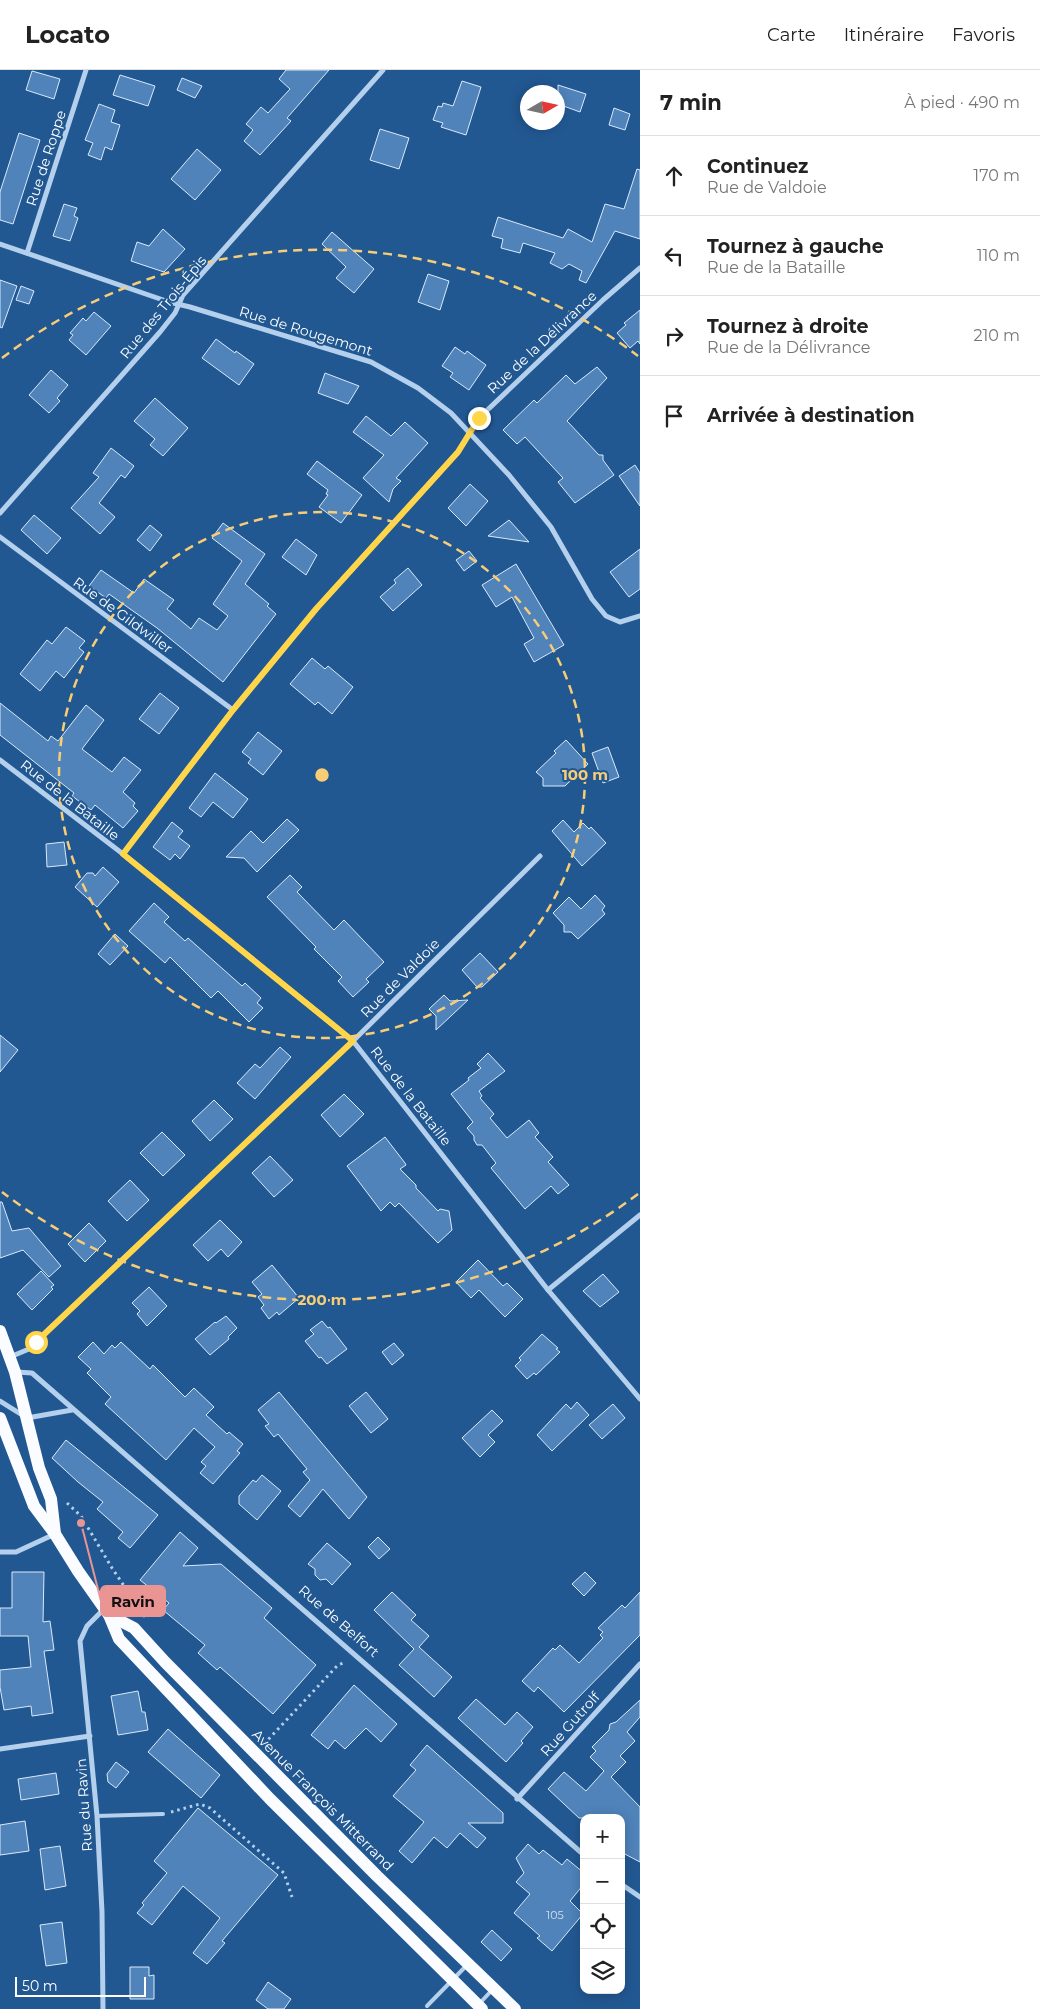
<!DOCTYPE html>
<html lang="fr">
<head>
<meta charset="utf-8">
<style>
  body { margin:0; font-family:Montserrat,sans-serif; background:#f2f2f2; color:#222 }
  .controls { position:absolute; right:15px; bottom:15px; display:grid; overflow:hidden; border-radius:10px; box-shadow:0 2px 12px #0003 }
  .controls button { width:45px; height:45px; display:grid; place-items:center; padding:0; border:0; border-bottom:1px solid #e0e0e0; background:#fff; color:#222; font:25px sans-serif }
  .compass { position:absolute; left:520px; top:15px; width:45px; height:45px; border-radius:50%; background:#fff; box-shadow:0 2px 12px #0003; rotate:81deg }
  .scale { position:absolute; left:15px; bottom:12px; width:131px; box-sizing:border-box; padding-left:5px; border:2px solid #fff; border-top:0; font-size:14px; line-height:18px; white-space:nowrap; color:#fff; -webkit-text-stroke:4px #225892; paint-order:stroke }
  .stop { position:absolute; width:15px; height:15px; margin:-11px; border:4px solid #ffd54a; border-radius:50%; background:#fff }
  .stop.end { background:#ffd54a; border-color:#fff; box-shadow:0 1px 5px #0008 }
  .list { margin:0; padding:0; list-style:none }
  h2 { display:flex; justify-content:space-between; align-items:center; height:65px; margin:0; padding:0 20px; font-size:21px }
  h2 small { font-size:16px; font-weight:400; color:#767676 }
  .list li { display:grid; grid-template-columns:32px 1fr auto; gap:15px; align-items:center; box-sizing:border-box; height:80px; padding:0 20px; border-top:1px solid #e0e0e0 }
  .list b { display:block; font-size:19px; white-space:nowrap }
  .list p { margin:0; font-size:16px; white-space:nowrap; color:#767676 }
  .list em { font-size:16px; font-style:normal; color:#767676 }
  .icon { flex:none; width:28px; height:28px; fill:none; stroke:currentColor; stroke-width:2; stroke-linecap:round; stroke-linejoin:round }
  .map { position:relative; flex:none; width:640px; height:1939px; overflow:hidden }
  header { display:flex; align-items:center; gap:30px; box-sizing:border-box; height:70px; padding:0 25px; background:#fff; border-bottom:1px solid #e0e0e0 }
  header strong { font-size:24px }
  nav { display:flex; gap:28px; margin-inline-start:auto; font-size:18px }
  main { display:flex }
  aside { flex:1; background:#fff }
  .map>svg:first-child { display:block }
  .building { fill:#4f83ba; stroke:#dae9f9 }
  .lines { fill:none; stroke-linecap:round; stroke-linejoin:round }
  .path { stroke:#b4d0ed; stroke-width:3; stroke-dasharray:2.5 4; stroke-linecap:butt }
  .lane { stroke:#b4d0ed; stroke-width:4 }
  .street { stroke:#b4d0ed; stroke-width:5 }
  .primary { stroke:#fafcff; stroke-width:12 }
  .route { stroke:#ffd54a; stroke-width:6 }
  .ring { fill:none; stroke:#f9cd76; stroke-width:2.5; stroke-dasharray:9 6 }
  .labels { text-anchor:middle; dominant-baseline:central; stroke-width:4; stroke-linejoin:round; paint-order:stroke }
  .number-label { font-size:11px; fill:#d3e0ee }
  .street-label { font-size:14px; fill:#fff; stroke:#225892 }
  .centre { fill:#f9cd76; stroke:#225892; stroke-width:2.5 }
  .ring-label { font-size:15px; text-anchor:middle; font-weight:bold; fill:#f9cd76; stroke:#225892; stroke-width:4; stroke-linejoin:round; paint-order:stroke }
  .leader { fill:none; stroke:#ea9494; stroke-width:2 }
  .callout-dot { fill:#ea9494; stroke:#225892; stroke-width:2 }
  .callout { fill:#ea9494; stroke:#ea9494; stroke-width:2 }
  .callout-label { font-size:15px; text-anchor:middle; font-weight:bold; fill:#111 }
</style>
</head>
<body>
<header>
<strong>Locato</strong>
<nav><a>Carte</a><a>Itinéraire</a><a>Favoris</a></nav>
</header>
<main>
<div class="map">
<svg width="640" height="1939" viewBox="0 0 640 1939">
  <rect width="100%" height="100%" fill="#225892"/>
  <g class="building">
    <polygon points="286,0 329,0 287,48 291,51 260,85 244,71 253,60 246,54 261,37 268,43 290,19 279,9"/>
    <polygon points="32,1 60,9 54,29 26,20"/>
    <polygon points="120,5 155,16 148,36 113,25"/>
    <polygon points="182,8 202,16 195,28 177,20"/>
    <polygon points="462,11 481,17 466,65 441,57 443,53 433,50 438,36 442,37 443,33 453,36"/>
    <polygon points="558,15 586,24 580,42 558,34"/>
    <polygon points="99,34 115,40 111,52 120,55 112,80 105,77 101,90 88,85 93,73 85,70"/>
    <polygon points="614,38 630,44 625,60 609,55"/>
    <polygon points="380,59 409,68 399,99 370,90"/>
    <polygon points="19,63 40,70 13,154 0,150 0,122"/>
    <polygon points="197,79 221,100 195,130 171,109"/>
    <polygon points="637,99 640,100 640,169 615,161 586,213 579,210 582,201 569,194 562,199 550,193 555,183 523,173 520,183 501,178 503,169 492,166 498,147 563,168 568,159 592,172 605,134 624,139"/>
    <polygon points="64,134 77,138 74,146 78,148 70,171 53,166"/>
    <polygon points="163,159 185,179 164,202 131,191 137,172 149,176"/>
    <polygon points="332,162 374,199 354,223 336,208 346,197 322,174"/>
    <polygon points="428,204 449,211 440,240 418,232"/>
    <polygon points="0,210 17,216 2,258 0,257"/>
    <polygon points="21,216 34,221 29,234 16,230"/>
    <polygon points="640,240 640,274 638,271 630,278 617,263 626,255 624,253"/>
    <polygon points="94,242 111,256 86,285 69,270 73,265 70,263 83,248 86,251"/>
    <polygon points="216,269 235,283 236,281 254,294 239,315 202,288"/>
    <polygon points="455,277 465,284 467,281 486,295 469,320 450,307 453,303 442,296"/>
    <polygon points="597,297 607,308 567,351 599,385 603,385 603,390 614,405 575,433 558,412 563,408 525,367 517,374 503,360 534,330 537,333 566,305 575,314"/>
    <polygon points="51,300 68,315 57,328 60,331 49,343 29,325"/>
    <polygon points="325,303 359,316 348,334 318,323"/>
    <polygon points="155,328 188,358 163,386 150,375 155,369 134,351"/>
    <polygon points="366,346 391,366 405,352 428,373 396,408 401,411 393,419 389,432 363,408 384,385 353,362"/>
    <polygon points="111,378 134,396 125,408 121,405 99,433 115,447 100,464 71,438 99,407 93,403"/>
    <polygon points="317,391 362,425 341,453 319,437 328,425 326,424 328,420 307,404"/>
    <polygon points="635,395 640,403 640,436 619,406"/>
    <polygon points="470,414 488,431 466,456 448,438"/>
    <polygon points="34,445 61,468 47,484 21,460"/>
    <polygon points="509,450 529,472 488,466"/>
    <polygon points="223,453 265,484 245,514 269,534 267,536 276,544 223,612 157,558 109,524 106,528 89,516 101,500 134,523 144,509 174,530 167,539 191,559 199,548 217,560 228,546 213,534 242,491 212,468"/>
    <polygon points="150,455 162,465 150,481 137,470"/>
    <polygon points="296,469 317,485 306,505 282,487"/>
    <polygon points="640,479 640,519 629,527 610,502"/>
    <polygon points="469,481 477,491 464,501 456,490"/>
    <polygon points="516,494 564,575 534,592 524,574 534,568 512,527 496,537 482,515"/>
    <polygon points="408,498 422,515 393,541 380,527 396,513 394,510"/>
    <polygon points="66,557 85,571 79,578 84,582 64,608 56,601 40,621 20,604 47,570 52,574"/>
    <polygon points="312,588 325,599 328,596 353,617 332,644 318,632 315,635 290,614"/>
    <polygon points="160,623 179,638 159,664 139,649"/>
    <polygon points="0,633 48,671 51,666 58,671 86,635 104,650 82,679 112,702 124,687 141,700 123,722 135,733 133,736 138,741 123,758 95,735 91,740 72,726 74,723 0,665"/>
    <polygon points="258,662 282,681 263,705 248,693 251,689 242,682"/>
    <polygon points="566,670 588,694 565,716 543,716 543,708 536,702 556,683 554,681"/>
    <polygon points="608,677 619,707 603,713 592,683"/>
    <polygon points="215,703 248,729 233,748 213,732 201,747 189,738"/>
    <polygon points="287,749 299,760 257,802 244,788 226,787 251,761 263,773"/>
    <polygon points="563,750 574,762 583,753 589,759 591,757 606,773 582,796 552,761"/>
    <polygon points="172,752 183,761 178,767 190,776 180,789 175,784 170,790 153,777"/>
    <polygon points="64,772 67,795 47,797 46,774"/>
    <polygon points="103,797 119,812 97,837 75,817 87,803 93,803 95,806"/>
    <polygon points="290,805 302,817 297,822 334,860 344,850 384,892 366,909 369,912 353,927 338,911 342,907 314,879 316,877 267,827"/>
    <polygon points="595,825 605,836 602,840 605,844 578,869 571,862 564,862 564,855 553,843 569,827 581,839"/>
    <polygon points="154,833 169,847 164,852 185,871 188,868 242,916 245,913 261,928 257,933 263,938 249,952 218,921 211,928 170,887 165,893 129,861"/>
    <polygon points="115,864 128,876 110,895 98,884"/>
    <polygon points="480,883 498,902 482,917 477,917 462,900"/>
    <polygon points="444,925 450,931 468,930 436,960 436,946 429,939"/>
    <polygon points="0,965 18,980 0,1002"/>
    <polygon points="280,977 291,987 255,1029 237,1013 255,994 260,998"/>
    <polygon points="488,983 505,1001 479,1021 482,1026 480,1028 494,1044 490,1048 507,1068 529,1050 539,1063 535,1067 553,1087 548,1092 569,1115 558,1124 551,1116 525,1139 491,1098 496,1093 482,1075 477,1075 474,1070 474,1066 467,1058 473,1052 451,1024 469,1010 468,1008 481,998 477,994"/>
    <polygon points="344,1024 364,1044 340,1067 321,1045"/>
    <polygon points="214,1030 233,1049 210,1071 192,1051"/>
    <polygon points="162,1062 185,1085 163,1106 140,1083"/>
    <polygon points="385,1067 405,1093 406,1095 400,1099 416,1115 416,1118 438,1141 440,1139 449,1141 452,1160 438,1173 399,1133 395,1137 390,1132 381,1141 347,1096"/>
    <polygon points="270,1086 293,1110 274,1127 252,1103"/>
    <polygon points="130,1110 149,1130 127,1151 108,1131"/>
    <polygon points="0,1132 2,1132 12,1161 29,1158 61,1196 49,1207 23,1180 0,1188"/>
    <polygon points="220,1150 242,1172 228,1187 221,1179 208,1191 193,1175"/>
    <polygon points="89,1153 106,1171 85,1192 68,1174"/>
    <polygon points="478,1190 503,1216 507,1213 523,1229 505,1247 479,1220 471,1228 456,1212"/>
    <polygon points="272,1195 299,1228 279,1245 277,1242 269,1249 261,1238 264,1235 258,1227 262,1224 252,1212"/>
    <polygon points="41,1201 54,1215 51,1217 53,1219 32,1240 17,1224"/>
    <polygon points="603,1204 619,1222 600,1237 583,1221"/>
    <polygon points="149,1217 167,1236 147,1256 137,1244 140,1241 132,1233"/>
    <polygon points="226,1246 237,1258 228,1267 229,1269 210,1285 195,1269 215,1252 216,1253"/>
    <polygon points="322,1251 328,1258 330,1257 347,1279 327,1294 321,1287 319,1288 305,1271 314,1264 310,1260"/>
    <polygon points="542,1264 558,1278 556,1279 560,1282 536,1305 534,1303 527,1309 515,1296 521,1290 519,1288"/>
    <polygon points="93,1272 104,1284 112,1275 115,1278 121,1272 150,1299 153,1295 185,1327 194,1318 214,1337 206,1345 227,1364 229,1362 243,1374 237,1381 240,1383 213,1414 200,1403 206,1396 201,1392 215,1377 194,1358 166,1390 105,1334 111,1327 87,1303 91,1299 78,1287"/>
    <polygon points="394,1273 404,1285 392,1295 382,1282"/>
    <polygon points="279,1322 367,1427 349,1449 323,1419 300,1447 288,1436 310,1410 303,1402 307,1399 278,1364 274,1367 270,1362 265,1356 269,1354 258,1340"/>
    <polygon points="366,1322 388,1349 371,1363 349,1336"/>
    <polygon points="577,1332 589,1345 552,1381 537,1365 566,1334 571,1339"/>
    <polygon points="613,1334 625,1348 602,1369 589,1355"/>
    <polygon points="492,1340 503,1351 488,1365 495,1372 480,1387 462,1368"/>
    <polygon points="66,1370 158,1445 130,1478 118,1468 123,1462 97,1439 103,1432 78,1412 52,1388"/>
    <polygon points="262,1405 281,1421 257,1450 239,1434 239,1426 253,1410 256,1412"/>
    <polygon points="180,1462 198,1478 183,1496 221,1494 272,1538 264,1548 316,1595 273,1644 220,1597 217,1600 198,1583 205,1575 163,1540 169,1533 140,1510"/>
    <polygon points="378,1467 390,1479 379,1489 368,1477"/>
    <polygon points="327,1473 351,1494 332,1515 326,1509 320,1510 315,1505 315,1499 308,1494"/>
    <polygon points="12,1502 44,1502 43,1552 50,1551 54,1580 44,1581 53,1643 32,1646 31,1636 4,1640 0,1617 0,1600 31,1597 28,1566 0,1566 0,1538 12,1538"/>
    <polygon points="585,1502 596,1513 584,1526 572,1514"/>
    <polygon points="392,1522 416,1545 411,1550 429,1566 419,1577 452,1607 434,1627 399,1595 414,1579 374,1540"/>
    <polygon points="640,1522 640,1565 564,1642 538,1617 534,1622 522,1611 553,1578 555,1580 560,1575 579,1593 603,1568 600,1565 603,1562 598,1558 622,1535 625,1538"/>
    <polygon points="354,1615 397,1654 381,1672 366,1658 345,1679 335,1670 328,1679 311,1665"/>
    <polygon points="138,1621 142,1642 145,1642 148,1660 118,1665 111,1626"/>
    <polygon points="476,1629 505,1655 517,1642 533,1657 521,1671 523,1673 506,1692 458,1648"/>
    <polygon points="640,1630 640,1647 627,1662 635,1671 620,1686 626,1692 611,1707 640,1737 640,1792 621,1782 621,1748 579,1748 548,1719 564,1702 586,1721 604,1701 590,1687 596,1681 592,1677 609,1660 610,1654 616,1652"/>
    <polygon points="168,1659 220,1705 201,1728 148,1682"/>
    <polygon points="427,1675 503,1743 503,1753 468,1753 486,1768 477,1778 460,1763 447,1778 434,1767 412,1793 399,1781 424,1752 393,1726 416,1700 410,1695"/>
    <polygon points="116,1692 129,1702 116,1718 108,1712 107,1704"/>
    <polygon points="56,1703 59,1724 21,1730 18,1709"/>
    <polygon points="198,1738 278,1805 222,1871 225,1873 207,1894 193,1883 220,1848 183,1816 152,1855 137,1843 144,1835 142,1833 167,1803 154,1791"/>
    <polygon points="25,1751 29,1781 0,1785 0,1755"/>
    <polygon points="528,1774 539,1784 543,1780 562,1795 567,1789 584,1803 584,1814 570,1831 583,1844 552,1881 537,1868 540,1866 514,1843 530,1824 516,1812 524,1803 516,1788"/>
    <polygon points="60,1776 66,1816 45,1820 40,1779"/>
    <polygon points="62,1852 67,1893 46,1896 40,1855"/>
    <polygon points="492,1860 512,1879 501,1891 481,1872"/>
    <polygon points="130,1897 149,1897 149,1906 154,1905 154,1929 130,1929"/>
    <polygon points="268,1912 291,1929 284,1939 268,1939 256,1930"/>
  </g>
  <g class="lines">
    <g class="path">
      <polyline points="67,1433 81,1446 112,1498 145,1547"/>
      <polyline points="264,1674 338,1595 346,1592"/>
      <polyline points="171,1742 200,1734 210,1738 284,1803 292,1827"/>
    </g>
    <g class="lane">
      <polyline points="97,1746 163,1744"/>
      <polyline points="480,1933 492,1920"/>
      <polyline points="427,1936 467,1895"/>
    </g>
    <g class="street">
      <polyline points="0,174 169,232 190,237 371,292 418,318 451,343 509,405 551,457 592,529 606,546 620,552 640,546"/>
      <polyline points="27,183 86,0"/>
      <polyline points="0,443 160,262 175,243 183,225 383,0"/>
      <polyline points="0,467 233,640"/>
      <polyline points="0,690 123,784 353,971 548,1220 640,1329"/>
      <polyline points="123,784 233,640 316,539 458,382 479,348 603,230 640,198"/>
      <polyline points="548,1220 640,1145"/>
      <polyline points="10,1287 29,1279 36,1272 353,971 540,786"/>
      <polyline points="16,1302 32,1303 584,1785"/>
      <polyline points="0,1331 27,1348 72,1340"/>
      <polyline points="0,1482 16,1482 55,1464"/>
      <polyline points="0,1679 90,1666"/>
      <polyline points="517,1729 640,1594"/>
      <polyline points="621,1814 640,1827"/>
      <polyline points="103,1939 102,1842 97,1746 80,1571 87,1556 104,1539"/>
    </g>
    <g class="primary">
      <polyline points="0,1261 15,1302 39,1398 51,1429 55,1464"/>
      <polyline points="0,1348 34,1436 55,1464 78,1501 109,1545 119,1569 270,1729 482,1939"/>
      <polyline points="109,1545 134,1558 165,1592 377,1806 515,1939"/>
    </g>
  </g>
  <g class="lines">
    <polyline class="route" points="36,1272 353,971 123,784 233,640 316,539 458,382 479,348"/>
  </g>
  <g class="ring">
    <circle cx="322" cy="705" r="263"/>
    <path d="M638 1124A525 525 0 0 1 2 1122M2 288A525 525 0 0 1 638 286"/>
  </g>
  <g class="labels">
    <g class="number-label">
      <text x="555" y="1845">105</text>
    </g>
    <g class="street-label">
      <text transform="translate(46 88) rotate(-72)">Rue de Roppe</text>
      <text transform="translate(163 237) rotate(-51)">Rue des Trois-Épis</text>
      <text transform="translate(306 261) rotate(17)">Rue de Rougemont</text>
      <text transform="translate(542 272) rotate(-43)">Rue de la Délivrance</text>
      <text transform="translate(123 545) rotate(36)">Rue de Gildwiller</text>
      <text transform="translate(70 730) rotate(38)">Rue de la Bataille</text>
      <text transform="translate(400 908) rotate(-45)">Rue de Valdoie</text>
      <text transform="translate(411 1026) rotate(52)">Rue de la Bataille</text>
      <text transform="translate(339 1551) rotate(41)">Rue de Belfort</text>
      <text transform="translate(570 1654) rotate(-48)">Rue Gutrolf</text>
      <text transform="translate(323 1730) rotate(45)">Avenue François Mitterrand</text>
      <text transform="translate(84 1735) rotate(-94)">Rue du Ravin</text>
    </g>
  </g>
  <circle cx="322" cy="705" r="8" class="centre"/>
  <g class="ring-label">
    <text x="585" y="710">100 m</text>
    <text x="322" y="1235">200 m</text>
  </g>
  <path class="leader" d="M81 1453L101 1531"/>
  <circle class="callout-dot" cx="81" cy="1453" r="5"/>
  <rect class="callout" x="101" y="1516" width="64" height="30" rx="5"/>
  <g class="callout-label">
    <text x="133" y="1537">Ravin</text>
  </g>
</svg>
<div class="controls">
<button>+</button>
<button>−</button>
<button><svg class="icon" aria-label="locate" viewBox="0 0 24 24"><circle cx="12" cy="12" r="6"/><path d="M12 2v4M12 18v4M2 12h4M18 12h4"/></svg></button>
<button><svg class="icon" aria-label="layers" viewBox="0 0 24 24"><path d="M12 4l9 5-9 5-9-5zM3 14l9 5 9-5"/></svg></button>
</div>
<svg class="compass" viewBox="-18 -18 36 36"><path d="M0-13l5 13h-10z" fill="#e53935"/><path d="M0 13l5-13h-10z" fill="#767676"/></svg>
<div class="scale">50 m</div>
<div class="stop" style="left:36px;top:1272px"></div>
<div class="stop end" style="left:479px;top:348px"></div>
</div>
<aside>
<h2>7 min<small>À pied · 490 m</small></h2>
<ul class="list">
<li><svg class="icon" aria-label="ahead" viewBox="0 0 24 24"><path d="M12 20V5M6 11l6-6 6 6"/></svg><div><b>Continuez</b><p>Rue de Valdoie</p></div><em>170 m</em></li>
<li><svg class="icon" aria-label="left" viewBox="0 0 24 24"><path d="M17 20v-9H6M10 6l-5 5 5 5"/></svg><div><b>Tournez à gauche</b><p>Rue de la Bataille</p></div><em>110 m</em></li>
<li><svg class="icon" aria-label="right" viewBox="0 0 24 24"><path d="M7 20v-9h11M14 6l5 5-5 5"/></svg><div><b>Tournez à droite</b><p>Rue de la Délivrance</p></div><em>210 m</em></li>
<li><svg class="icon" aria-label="arrive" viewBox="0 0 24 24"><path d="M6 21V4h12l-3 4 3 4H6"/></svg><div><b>Arrivée à destination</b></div></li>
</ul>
</aside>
</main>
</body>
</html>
